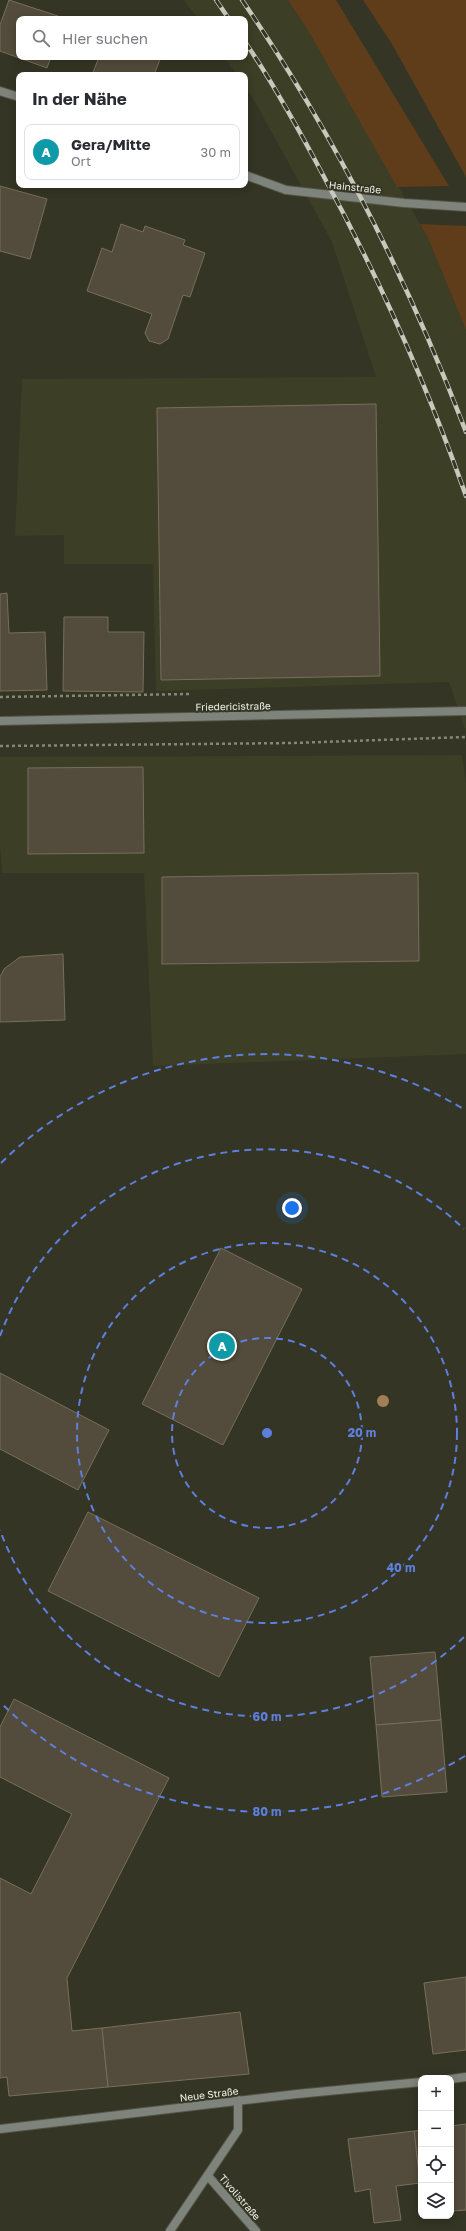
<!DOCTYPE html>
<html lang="de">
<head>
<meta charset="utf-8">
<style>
  body { margin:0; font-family:"Golos Text",sans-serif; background:#f7f7f7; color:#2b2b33 }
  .controls { position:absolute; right:12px; bottom:12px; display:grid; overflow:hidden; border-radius:8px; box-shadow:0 2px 10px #0003 }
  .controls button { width:36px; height:36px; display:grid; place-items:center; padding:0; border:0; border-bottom:1px solid #e1e1e2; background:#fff; color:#2b2b33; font:20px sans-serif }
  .you { position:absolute; left:292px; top:1208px; width:14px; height:14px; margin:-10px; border:3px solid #fff; border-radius:50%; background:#1a73e8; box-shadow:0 0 0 6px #1a73e833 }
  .badge { display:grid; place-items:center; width:26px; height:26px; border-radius:50%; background:#1a73e8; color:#fff; font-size:13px; font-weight:700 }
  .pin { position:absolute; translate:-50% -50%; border:2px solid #fff; box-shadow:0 1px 4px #0006 }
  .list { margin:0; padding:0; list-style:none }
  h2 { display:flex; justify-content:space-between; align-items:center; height:52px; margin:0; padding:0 16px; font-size:17px }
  h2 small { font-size:13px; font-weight:400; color:#7c7c81 }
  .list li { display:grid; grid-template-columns:26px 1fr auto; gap:12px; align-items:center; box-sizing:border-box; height:56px; margin:0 8px 8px; padding:0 8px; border:1px solid #e1e1e2; border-radius:8px }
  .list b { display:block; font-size:15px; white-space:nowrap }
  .list p { margin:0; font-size:13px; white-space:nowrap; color:#7c7c81 }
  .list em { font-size:13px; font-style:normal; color:#7c7c81 }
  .icon { flex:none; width:22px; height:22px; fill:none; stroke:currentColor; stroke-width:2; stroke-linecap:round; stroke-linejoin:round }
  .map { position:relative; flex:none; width:466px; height:2231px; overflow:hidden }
  .search { position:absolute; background:#fff; box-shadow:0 2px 10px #0003; left:16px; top:16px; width:232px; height:44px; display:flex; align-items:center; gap:10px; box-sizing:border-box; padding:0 14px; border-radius:8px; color:#7c7c81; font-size:15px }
  .panel { position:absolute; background:#fff; box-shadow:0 2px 10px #0003; left:16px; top:72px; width:232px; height:116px; border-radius:8px }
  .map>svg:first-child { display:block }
  .built { fill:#3d3e26 }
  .green { fill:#5f3d1b }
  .building { fill:#534b3b; stroke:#776f5d }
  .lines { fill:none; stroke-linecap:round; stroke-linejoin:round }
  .lane-casing { stroke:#525343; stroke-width:10 }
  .street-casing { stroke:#525343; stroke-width:10 }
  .path { stroke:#878779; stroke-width:2.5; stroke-dasharray:3 3; stroke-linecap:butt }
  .lane { stroke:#7e837b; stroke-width:8 }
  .street { stroke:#7e837b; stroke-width:8 }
  .rail-casing { stroke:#c8c8bd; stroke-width:4.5 }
  .rail { stroke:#343524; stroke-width:3; stroke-dasharray:9; stroke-linecap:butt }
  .tree { fill:#a17e56 }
  .ring { fill:none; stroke:#5d7fdd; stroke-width:2; stroke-dasharray:7 5 }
  .labels { text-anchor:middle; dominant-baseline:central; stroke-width:4; stroke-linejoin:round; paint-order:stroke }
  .street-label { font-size:10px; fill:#f2f2e8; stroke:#343524 }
  .centre { fill:#5d7fdd; stroke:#343524; stroke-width:2 }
  .ring-label { font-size:12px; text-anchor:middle; font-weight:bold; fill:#5d7fdd; stroke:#343524; stroke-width:4; stroke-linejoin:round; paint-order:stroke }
</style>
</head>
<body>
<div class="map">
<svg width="466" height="2231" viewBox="0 0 466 2231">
  <rect width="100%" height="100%" fill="#343524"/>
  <g class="built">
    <polygon points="184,0 288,0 310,34 427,236 466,330 466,732 449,682 156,691 153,564 64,564 64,535 15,536 22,379 376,377 332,242 254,100 245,87 245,75 237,75 224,57 245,57 245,19 198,19"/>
    <polygon points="462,755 466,783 466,1054 153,1066 144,873 2,873 0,846 0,757"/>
  </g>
  <g class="green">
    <polygon points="288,0 336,0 449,186 397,187 310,34"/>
    <polygon points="363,0 466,0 466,177 392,44"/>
    <polygon points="420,224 466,226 466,330 427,236"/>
  </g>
  <g class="building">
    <polygon points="9,0 64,18 19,19 19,57 51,57 47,68 0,51 0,25"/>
    <polygon points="99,57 161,57 154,75 92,75"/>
    <polygon points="0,186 47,199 30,259 0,251"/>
    <polygon points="121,224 143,232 145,226 185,240 183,245 205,253 190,297 183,295 168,339 160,344 149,341 145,333 152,314 87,291 102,248 112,252"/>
    <polygon points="376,404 380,676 161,680 157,408"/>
    <polygon points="7,593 9,633 45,632 47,690 0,691 0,594"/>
    <polygon points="64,617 108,617 108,632 144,632 143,692 63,691"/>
    <polygon points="143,767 144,853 28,854 28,768"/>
    <polygon points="418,873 419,961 162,964 162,877"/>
    <polygon points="63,954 65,1020 0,1022 0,977 4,969 20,957"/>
    <polygon points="221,1248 302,1289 223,1445 142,1404"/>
    <polygon points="0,1373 109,1430 78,1490 0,1449"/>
    <polygon points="88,1512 259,1598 219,1677 48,1591"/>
    <polygon points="435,1652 441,1720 376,1725 370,1657"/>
    <polygon points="14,1699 169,1778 67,1978 72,2031 102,2028 108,2087 9,2096 7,2077 0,2078 0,1878 31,1894 72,1814 0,1777 0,1727"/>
    <polygon points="441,1720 447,1792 382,1797 376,1725"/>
    <polygon points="466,1977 466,2050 433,2054 424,1983"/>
    <polygon points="240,2012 249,2074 108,2087 102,2028"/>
    <polygon points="466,2124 466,2210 453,2211 451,2193 451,2126"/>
    <polygon points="421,2130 421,2183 420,2183 414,2131"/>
    <polygon points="414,2131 420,2183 396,2186 401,2220 374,2223 370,2189 355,2192 348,2139"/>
  </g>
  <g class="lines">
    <g class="lane-casing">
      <polyline id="lane" points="286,190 404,203 466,207"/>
    </g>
    <g class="street-casing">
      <g id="street">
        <polyline points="0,91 19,97"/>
        <polyline points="245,175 286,190"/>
        <polyline points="0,721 466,711"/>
        <polyline points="451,2079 466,2077"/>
        <polyline points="0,2129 297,2094 421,2082"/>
        <polyline points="208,2176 256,2231"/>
        <polyline points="170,2231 238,2130 238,2100"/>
      </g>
    </g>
    <g class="path">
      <polyline points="0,697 190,694"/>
      <polyline points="0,746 293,743 466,737"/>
    </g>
    <use href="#lane" class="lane"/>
    <use href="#street" class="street"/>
    <g class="rail-casing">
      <g id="rail">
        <polyline points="216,0 229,19"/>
        <path d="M242,0C334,134 408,280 466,432"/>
        <path d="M245,42C274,84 299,130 323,175C379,278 427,385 466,496"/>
      </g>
    </g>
    <use href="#rail" class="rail"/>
  </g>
  <circle class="tree" cx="383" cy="1401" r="6"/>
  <g class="ring">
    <circle cx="267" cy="1433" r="95"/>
    <circle cx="267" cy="1433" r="190"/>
    <path d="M464 1637A284 284 0 0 1 0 1530M0 1336A284 284 0 0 1 464 1229"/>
    <path d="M465 1756A379 379 0 0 1 1 1703M1 1163A379 379 0 0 1 465 1110"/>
  </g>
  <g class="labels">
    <g class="street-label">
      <text transform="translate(355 187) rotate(6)">Hainstraße</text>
      <text transform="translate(233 706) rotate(-1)">Friedericistraße</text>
      <text transform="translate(209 2094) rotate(-7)">Neue Straße</text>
      <text transform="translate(240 2197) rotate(49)">Tivolistraße</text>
    </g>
  </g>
  <circle cx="267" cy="1433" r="6" class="centre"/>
  <g class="ring-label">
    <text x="362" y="1437">20 m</text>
    <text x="401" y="1572">40 m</text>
    <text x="267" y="1721">60 m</text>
    <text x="267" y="1816">80 m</text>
  </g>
</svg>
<div class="controls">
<button>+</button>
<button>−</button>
<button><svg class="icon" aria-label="locate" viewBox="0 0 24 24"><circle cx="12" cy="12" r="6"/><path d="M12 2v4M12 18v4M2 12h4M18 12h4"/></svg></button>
<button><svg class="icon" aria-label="layers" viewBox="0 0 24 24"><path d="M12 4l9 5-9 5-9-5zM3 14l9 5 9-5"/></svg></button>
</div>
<div class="you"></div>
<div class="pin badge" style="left:222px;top:1346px;background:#0f9aa8">A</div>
<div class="search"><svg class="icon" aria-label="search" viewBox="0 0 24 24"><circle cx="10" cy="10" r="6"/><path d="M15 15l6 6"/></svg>Hier suchen</div>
<section class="panel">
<h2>In der Nähe<small></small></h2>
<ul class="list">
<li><span class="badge" style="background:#0f9aa8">A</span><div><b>Gera/Mitte</b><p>Ort</p></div><em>30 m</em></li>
</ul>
</section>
</div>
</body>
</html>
